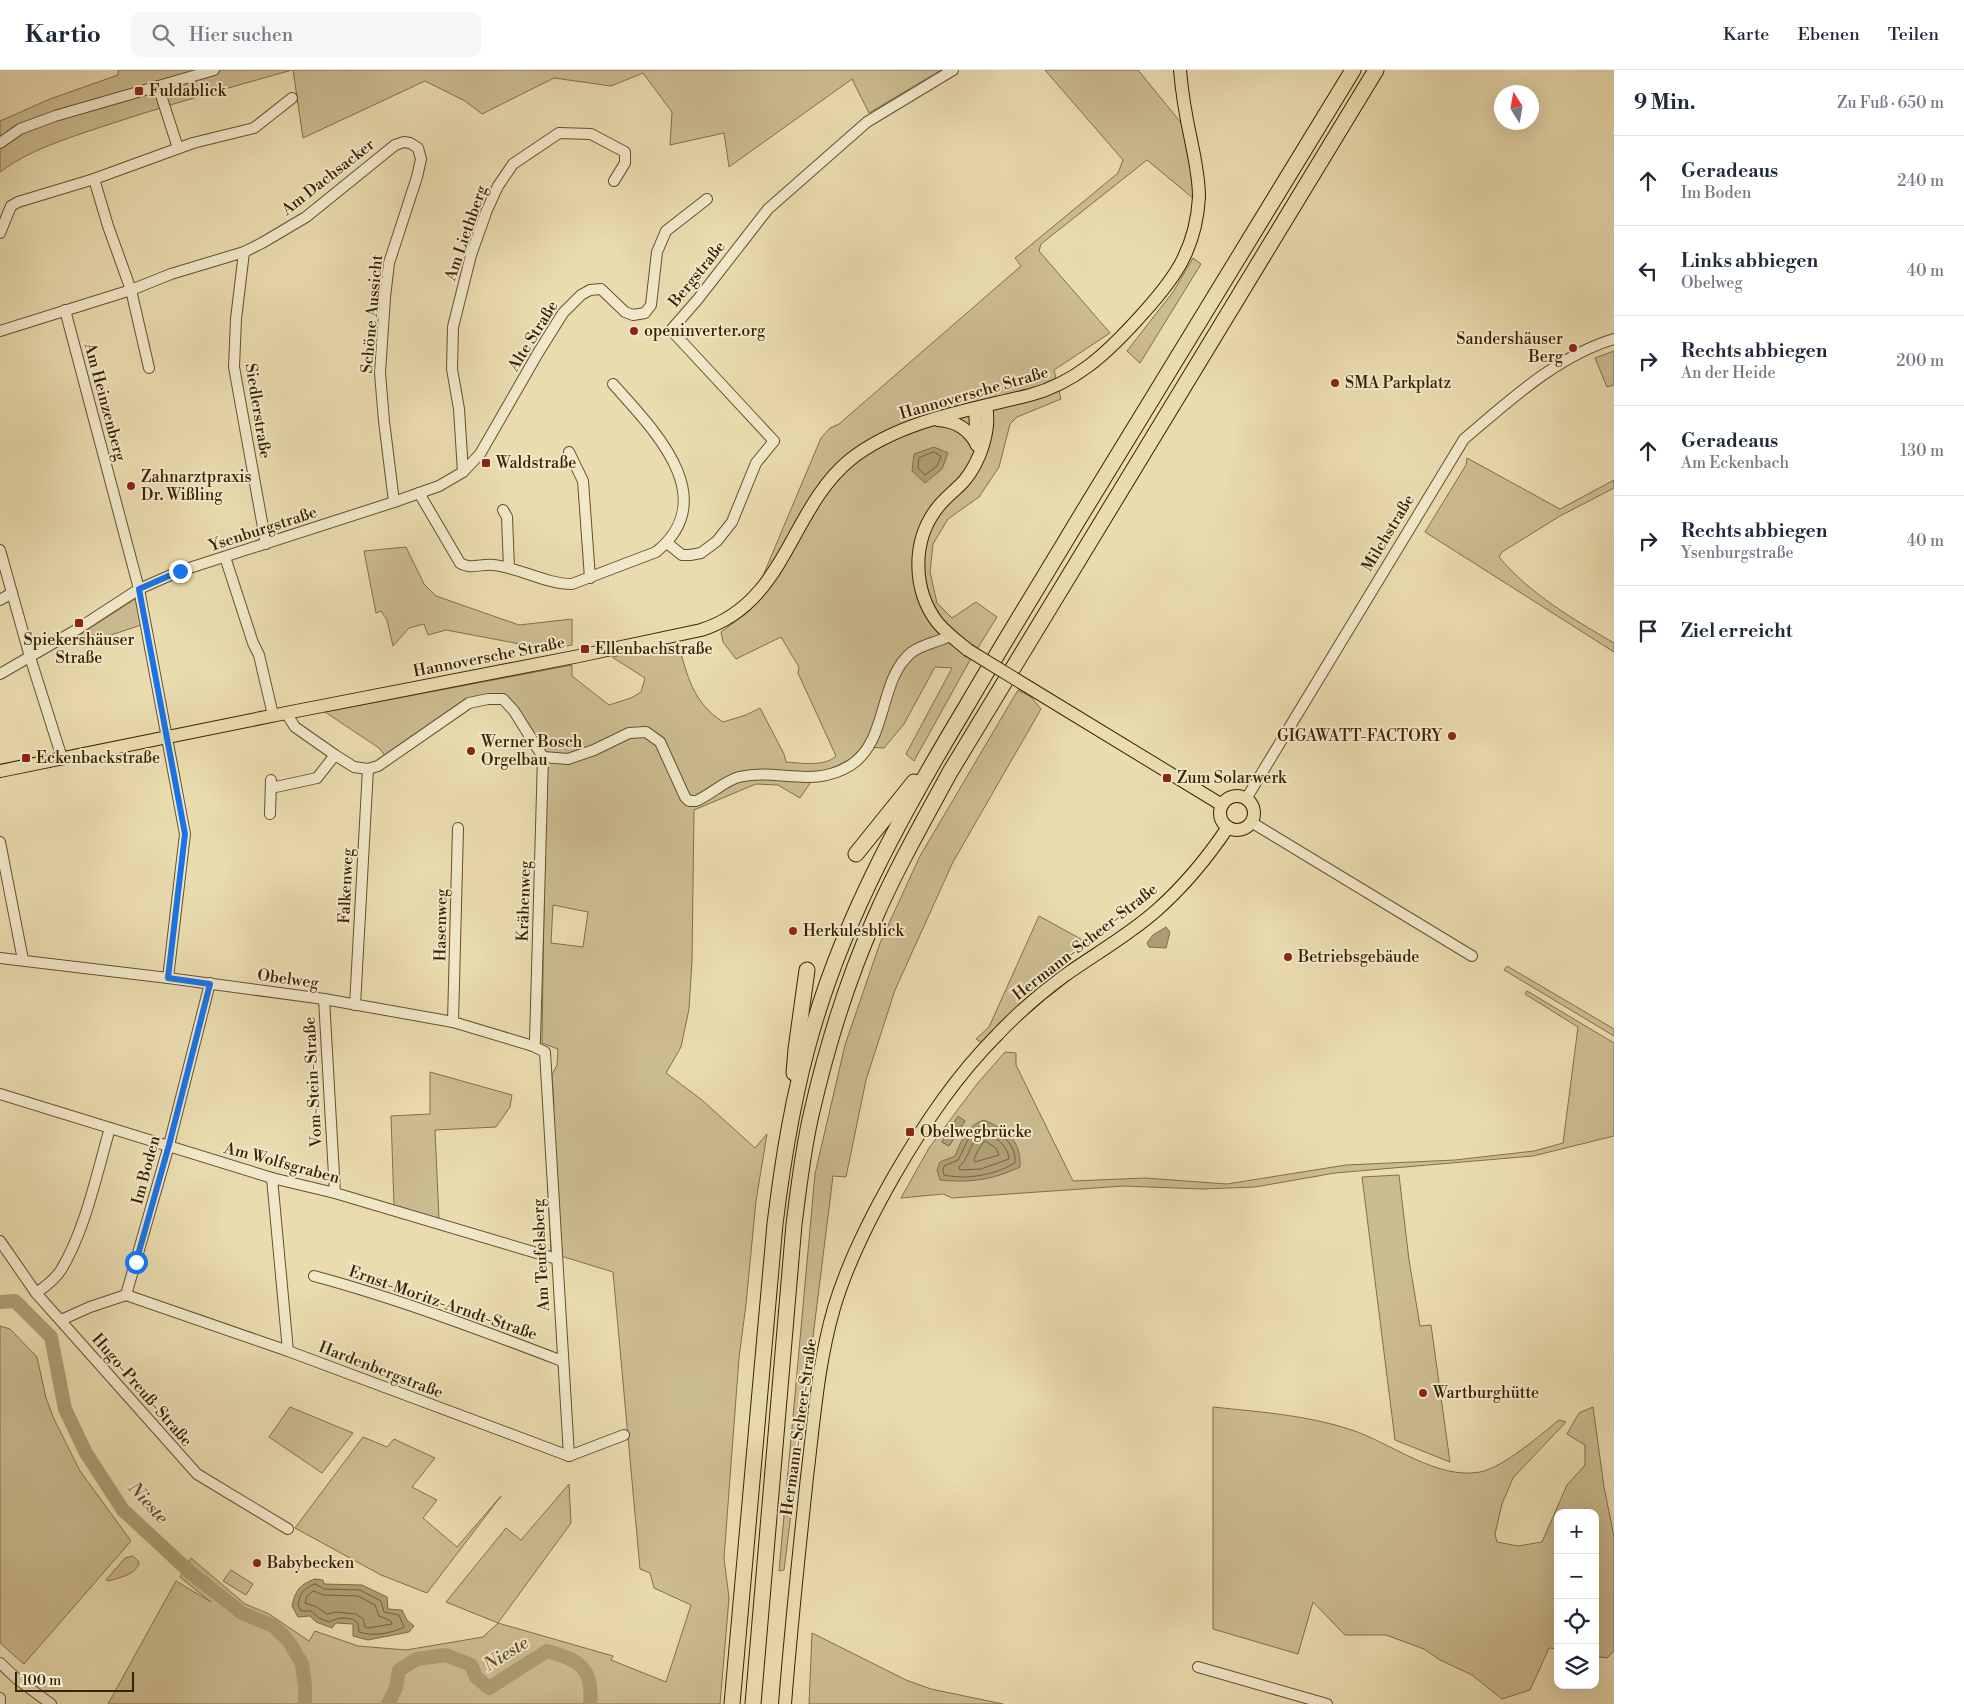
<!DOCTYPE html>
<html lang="de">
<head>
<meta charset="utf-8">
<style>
  body { margin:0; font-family:"Libre Bodoni",serif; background:#f6f6f7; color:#1f2937 }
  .controls { position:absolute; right:15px; bottom:15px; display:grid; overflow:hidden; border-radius:10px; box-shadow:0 5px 20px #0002 }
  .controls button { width:45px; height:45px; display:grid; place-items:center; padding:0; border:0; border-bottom:1px solid #e0e1e3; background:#fff; color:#1f2937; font:25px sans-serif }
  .compass { position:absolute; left:1494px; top:15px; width:45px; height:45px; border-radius:50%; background:#fff; box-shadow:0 5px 20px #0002; rotate:349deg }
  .scale { position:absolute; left:15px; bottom:12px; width:119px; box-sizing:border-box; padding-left:5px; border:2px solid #392200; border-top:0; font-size:14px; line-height:18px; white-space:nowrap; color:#392200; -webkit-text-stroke:4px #f1e8cb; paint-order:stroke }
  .stop { position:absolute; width:15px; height:15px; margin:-11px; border:4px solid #1a73e8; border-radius:50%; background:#fff }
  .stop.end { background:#1a73e8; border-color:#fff; box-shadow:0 1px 5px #0008 }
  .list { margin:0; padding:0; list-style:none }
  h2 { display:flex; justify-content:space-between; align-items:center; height:65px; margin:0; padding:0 20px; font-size:21px }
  h2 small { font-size:16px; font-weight:400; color:#747a83 }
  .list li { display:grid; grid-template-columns:32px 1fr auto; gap:15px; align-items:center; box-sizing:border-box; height:90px; padding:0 20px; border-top:1px solid #e0e1e3 }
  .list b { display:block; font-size:19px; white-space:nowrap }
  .list p { margin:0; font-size:16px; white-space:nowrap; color:#747a83 }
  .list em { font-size:16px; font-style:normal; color:#747a83 }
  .icon { flex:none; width:28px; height:28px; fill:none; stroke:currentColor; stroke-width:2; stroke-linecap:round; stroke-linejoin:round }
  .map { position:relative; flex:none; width:1614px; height:1634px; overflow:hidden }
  header { display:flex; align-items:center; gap:30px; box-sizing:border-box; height:70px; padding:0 25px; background:#fff; border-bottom:1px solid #e0e1e3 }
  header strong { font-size:24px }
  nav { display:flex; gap:28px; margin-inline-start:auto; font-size:18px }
  .search { width:350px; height:45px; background:#f6f6f7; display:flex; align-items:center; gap:12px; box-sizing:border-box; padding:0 18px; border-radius:10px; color:#747a83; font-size:19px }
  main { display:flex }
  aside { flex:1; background:#fff }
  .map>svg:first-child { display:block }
  .green { fill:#ccbc91; stroke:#826f48; fill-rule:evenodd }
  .water { fill:#ae9d74; stroke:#7f6c46 }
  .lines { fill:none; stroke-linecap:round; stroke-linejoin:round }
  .shore { stroke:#74603a; stroke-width:1 }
  .river { stroke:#ae9d74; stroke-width:14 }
  .minor-casing { stroke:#65502c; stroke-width:12 }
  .major-casing { stroke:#392200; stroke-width:14 }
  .highway-casing { stroke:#392200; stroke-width:17 }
  .minor { stroke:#f1e8cb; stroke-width:10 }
  .major { stroke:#eadcaf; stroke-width:12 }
  .highway { stroke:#eadcaf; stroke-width:15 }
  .major-bridge-casing { stroke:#392200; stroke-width:14; stroke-linecap:butt }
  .major-bridge { stroke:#eadcaf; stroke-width:12 }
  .route { stroke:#1a73e8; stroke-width:6 }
  .poi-dot { fill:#8f2418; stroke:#f1e8cb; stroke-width:2 }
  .labels { text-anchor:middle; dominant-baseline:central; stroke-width:4; stroke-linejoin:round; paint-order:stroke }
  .poi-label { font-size:16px; fill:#392200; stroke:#f1e8cb; text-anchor:start }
  .street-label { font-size:16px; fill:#392200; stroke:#f1e8cb }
  .water-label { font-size:18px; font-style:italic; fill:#624d29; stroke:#f1e8cb }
</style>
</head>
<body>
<header>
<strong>Kartio</strong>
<div class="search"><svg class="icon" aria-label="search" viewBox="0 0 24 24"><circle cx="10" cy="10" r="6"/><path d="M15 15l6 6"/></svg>Hier suchen</div>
<nav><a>Karte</a><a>Ebenen</a><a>Teilen</a></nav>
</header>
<main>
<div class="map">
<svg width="1614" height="1634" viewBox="0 0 1614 1634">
  <rect width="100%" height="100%" fill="#eadcaf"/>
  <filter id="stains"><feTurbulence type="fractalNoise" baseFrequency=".004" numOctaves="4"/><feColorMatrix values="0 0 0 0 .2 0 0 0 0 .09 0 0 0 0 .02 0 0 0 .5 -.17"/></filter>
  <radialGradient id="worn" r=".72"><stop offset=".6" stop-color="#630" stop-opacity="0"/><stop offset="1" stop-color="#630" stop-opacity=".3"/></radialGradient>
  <g class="green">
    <path d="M118,0H292C228,18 164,36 101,57C68,68 27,81 0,102V51L50,29L118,5Z"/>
    <polygon points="293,0 941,0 869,43 852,9 729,97 724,63 670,75 672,42 643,3 611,16 554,8 482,44 465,31 425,11 303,68"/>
    <path d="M1045,0H1138L1182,54L1194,108V129L1147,90L1041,174L1039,181L1110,263L1054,300L1061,329L1017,347L1010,354L999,397L979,427L948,449L933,474L930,502L937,533L952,548L976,532L997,547L969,592L914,691L906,684L952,598L935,597L904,654L884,678L863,677L850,689L835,697L817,703L800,728L778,715L756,714L694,740L692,891L689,939L681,977L666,1003L702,1030L755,1078L767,1064L756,1131L746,1234L739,1288L724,1488L729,1528L720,1634H108L176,1511L211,1532L180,1507L191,1488L245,1534L269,1544L309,1571L315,1561L358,1576L406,1580L483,1567L498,1553L446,1532L506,1458L521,1470L569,1414L571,1453L498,1553L613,1586L611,1590L666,1612L691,1535L654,1518L650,1503L640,1499L613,1202L551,1183L544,1035L554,1036L552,1005L557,995L558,979L542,973L546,701L517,639L489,625L386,687L379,678L325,642L572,595V606L609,635L631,628L641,622L645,608L612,587L678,574C688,606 692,632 723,652L746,645L760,638L784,684L786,692C800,693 825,697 836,686L798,603L799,597L781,567L736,589L723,572L721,562L748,542L764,525L762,508L821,368L830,358L839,354L1021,196L1015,188L1118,103L1123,90ZM553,835L588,842L583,877L551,873Z"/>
    <polygon points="1193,188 1201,194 1140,293 1127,281 1173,222"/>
    <polygon points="1614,281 1614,315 1607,317 1595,288"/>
    <path d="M1467,388L1560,439L1614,410V418L1560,446L1502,482L1499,487C1530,524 1573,549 1614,573V582L1425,462L1466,395Z"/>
    <polygon points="406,477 424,514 436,526 519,555 572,549 572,575 523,584 520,574 446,560 428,565 424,554 409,558 393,576 387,550 381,541 376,543 364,481"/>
    <polygon points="135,529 139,535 144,554 84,574 81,564"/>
    <polygon points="1018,620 1031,627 1041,639 953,792 895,920 866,1010 846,1107 833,1106 784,1500 779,1501 815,1104 845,975 880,873 920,786"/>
    <polygon points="1039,846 1088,873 1053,898 1056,904 981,972 976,969 989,957"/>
    <polygon points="1507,896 1614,959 1614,966 1504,900"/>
    <path d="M1527,921L1614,973V1066L1533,1086L1335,1103L1255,1117L1201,1119L1124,1116L952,1128L943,1124L901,1128L929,1078L977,1014L1005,982L1016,983V995L1073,1111L1145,1108L1227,1114L1346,1095L1455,1090L1534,1081L1563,1073L1578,957L1525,924ZM958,1047L965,1051L949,1076L942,1072Z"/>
    <polygon points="430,1002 512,1025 510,1037 496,1057 435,1060 439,1149 394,1135 391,1046 430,1044"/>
    <polygon points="1399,1105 1409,1190 1420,1256 1431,1255 1450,1392 1395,1370 1362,1107"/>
    <polygon points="0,1256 10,1259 37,1287 46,1328 54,1349 80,1401 131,1471 24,1594 0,1573"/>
    <polygon points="290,1337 353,1363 322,1403 269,1367"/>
    <path d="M1213,1337C1260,1342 1307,1345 1352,1360C1391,1373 1437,1410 1480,1402C1504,1397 1539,1366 1559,1350L1566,1352L1513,1408L1502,1434L1495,1464L1497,1472L1518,1476L1542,1472L1567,1415L1585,1395V1375L1567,1364L1579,1343L1593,1337L1604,1417L1614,1467V1581L1607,1588L1595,1586V1443H1558V1579L1549,1578L1530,1620L1502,1629L1472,1605L1440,1590L1424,1579L1386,1565H1345L1313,1532L1298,1584L1213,1559Z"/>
    <polygon points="363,1367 387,1377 394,1369 435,1388 412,1417 437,1430 423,1448 457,1477 501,1426 427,1523 381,1505 295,1458"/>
    <path d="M133,1486L139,1492C137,1505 118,1508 108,1511L106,1510L125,1488Z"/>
    <polygon points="231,1500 253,1514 246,1525 223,1511"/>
    <polygon points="812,1563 906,1610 931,1619 1003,1634 809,1634"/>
  </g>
  <g class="water">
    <polygon points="934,377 948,383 942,399 925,413 912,401 914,384"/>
    <polygon points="1166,857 1170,862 1166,878 1149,877 1147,873 1153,865"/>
    <polygon points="958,1046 965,1051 949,1076 942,1072"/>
    <path d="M984,1050C1007,1060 1021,1070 1020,1097C992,1110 971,1113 940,1110L937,1100L940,1092L955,1086C962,1070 966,1056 984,1050Z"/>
    <path d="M315,1509L323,1510L324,1514L362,1515L387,1527L388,1539L402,1540L407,1550L414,1556L409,1562L368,1570L353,1566V1554L336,1553L332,1558L316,1552L310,1546L298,1547L292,1536C295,1521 300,1514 315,1509Z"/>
  </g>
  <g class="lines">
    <g class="shore">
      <polygon points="934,382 941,386 937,396 925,405 918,398 919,388"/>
      <path d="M983,1056C1000,1060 1017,1075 1015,1093C994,1105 968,1110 944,1105L943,1100L944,1096L958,1090C965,1078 969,1060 983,1056Z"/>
      <path d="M983,1062C995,1066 1008,1075 1009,1089L981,1099L960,1100L959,1097C970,1088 970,1069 983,1062Z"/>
      <polygon points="985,1071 996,1078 999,1085 975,1092 974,1089 978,1080"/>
      <path d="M315,1514L324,1519L360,1520L381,1531L384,1542L399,1545L404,1557C393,1563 372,1567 359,1562L358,1553C352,1546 337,1547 329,1552L319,1548L311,1541H301L298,1535C300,1523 304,1518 315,1514Z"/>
      <polygon points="314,1521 323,1525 358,1526 375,1535 379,1546 391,1551 392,1554 368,1558 365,1557 363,1549 356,1544 336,1542 327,1544 315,1536 305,1533 307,1526"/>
    </g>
    <g class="river">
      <polyline points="0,1232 15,1231 51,1267 65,1339 86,1383 123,1440 191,1503 242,1543 273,1556 284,1566 290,1573 302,1594 305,1616 305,1634"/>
      <path d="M388,1634L396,1618L399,1600L417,1589L446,1585L471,1595L476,1607L489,1618L547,1581C579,1590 594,1598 590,1634"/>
    </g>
    <g class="minor-casing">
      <g id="minor">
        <polyline points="158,16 178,78"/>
        <polyline points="0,73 20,59 55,46 214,0"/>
        <polyline points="94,109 108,156 131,220 149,298"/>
        <polyline points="0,163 11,136 18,132 94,109 193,73 254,58 292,28"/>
        <polyline points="244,182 236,249 234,297 266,474"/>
        <polyline points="65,240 139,519 185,764 168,908"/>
        <polyline points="0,261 131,220 171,204 244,182 262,173 306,147 395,75 404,72 410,73 418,78 421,89 417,107 389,193 385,227 380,303 384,351 394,432"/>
        <polyline points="569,382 583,411 590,508"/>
        <polyline points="463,402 459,339 452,299 453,257 471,185 487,140 498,116 513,94 559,63 591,64 625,82 625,93 614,111"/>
        <path d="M419,423L460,493C471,500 482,493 494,495C520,498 546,514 572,514L656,482C723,428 653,359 613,314"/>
        <polyline points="503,440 507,447 509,498"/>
        <polyline points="667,473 682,485 690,485 701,483 717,471 732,452 756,393 774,371 671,260 698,229 768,139 867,52 953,0"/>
        <polyline points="0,480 30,587 62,688"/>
        <polyline points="225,487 253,573 259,585 273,645"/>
        <polyline points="0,530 12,523"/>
        <polyline points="0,604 76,560 139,519 180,501 394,432 439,416 463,402 480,384 538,283 563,243 581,225 590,220 601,219 625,242 633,245 645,243 651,235 657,182 666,161 707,129"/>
        <path d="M286,643L295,657L335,685L354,697L368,699L378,696L469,633L488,629H503L514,641L543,687L568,689L594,680L629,663L646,662L660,672L685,727L689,731H696C710,725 726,710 739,707C779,698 813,719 851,695C889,670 878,609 912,582C923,574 938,572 950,566"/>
        <polyline points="271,718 317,708 335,685"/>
        <path d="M1246,729L1464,369C1509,331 1557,286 1614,269"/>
        <polyline points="270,744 271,710"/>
        <polyline points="1251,752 1472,886"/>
        <polyline points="0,772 23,890"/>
        <polyline points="0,888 168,908 324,929 453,952 533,976 545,982 569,1386"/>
        <polyline points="324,929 335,1123"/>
        <polyline points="355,935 368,699"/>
        <polyline points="453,952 458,758"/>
        <polyline points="533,976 535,971 543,687"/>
        <polyline points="0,1024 272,1108 335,1123 557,1189"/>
        <polyline points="272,1108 288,1281"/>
        <polyline points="0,1171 36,1223 197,1404 288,1459"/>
        <path d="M314,1206C399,1229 481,1260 562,1291"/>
        <path d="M36,1223C45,1217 55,1209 61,1200C85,1161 97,1103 110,1058"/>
        <polyline points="126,1225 288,1281 569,1386 624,1365"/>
        <polyline points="61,1250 90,1237 126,1225 169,1075 210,913"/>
        <polyline points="0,1593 17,1609 51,1634"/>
        <polyline points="1198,1597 1327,1634"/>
        <polyline points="0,1628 0,1634"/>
      </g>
    </g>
    <g class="major-casing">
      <g id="major">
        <polyline points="975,339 977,375"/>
        <path d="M938,350C955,351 969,359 977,375"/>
        <path d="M968,580C957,571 946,563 937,552C913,520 912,473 935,441C943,429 955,421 964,411C980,392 991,360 986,336"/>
        <polyline points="1030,618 1222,735"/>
        <path d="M0,701L286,643L579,586L701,560C787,533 789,439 851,389C901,350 970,340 1030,325C1075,313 1106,284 1137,250C1172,212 1196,182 1199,127C1199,108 1195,89 1191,70C1186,47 1182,24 1180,0"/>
        <circle cx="1237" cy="743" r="17"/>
        <path d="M785,1634C791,1558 799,1482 807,1407C814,1350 818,1293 834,1238C848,1191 870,1148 894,1106C924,1054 956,1006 998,964C1018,943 1041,923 1064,906C1095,884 1129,865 1157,840C1184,816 1208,787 1228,757"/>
      </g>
    </g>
    <g class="highway-casing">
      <g id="highway">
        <polyline points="856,784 914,712"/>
        <polyline points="794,1003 796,979 807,900"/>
        <path d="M732,1634L775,1154C783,1089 793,1025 812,961C845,846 904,740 966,637C1002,575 1040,514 1077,452C1169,302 1261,151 1353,0"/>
        <path d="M753,1634L794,1154C799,1116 803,1078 812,1041C827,976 847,911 874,850C896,799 924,750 950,702L1376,0"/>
      </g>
    </g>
    <use href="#minor" class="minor"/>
    <use href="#major" class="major"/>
    <use href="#highway" class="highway"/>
    <g class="major-bridge-casing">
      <polyline id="major-bridge" points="968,580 1030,618"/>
    </g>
    <use href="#major-bridge" class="major-bridge"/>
  </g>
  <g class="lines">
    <polyline class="route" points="136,1192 169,1075 210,914 168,908 185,764 139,519 180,501"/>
  </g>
  <g class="poi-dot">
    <rect x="134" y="16" width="10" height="10" rx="2.5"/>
    <circle cx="634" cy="261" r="5"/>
    <circle cx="1573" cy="278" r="5"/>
    <circle cx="1335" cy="313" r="5"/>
    <rect x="481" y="388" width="10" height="10" rx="2.5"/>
    <circle cx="131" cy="416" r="5"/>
    <rect x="74" y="548" width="10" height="10" rx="2.5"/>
    <rect x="580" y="574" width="10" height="10" rx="2.5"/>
    <circle cx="1452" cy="666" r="5"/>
    <circle cx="471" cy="681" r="5"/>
    <rect x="21" y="683" width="10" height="10" rx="2.5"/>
    <rect x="1162" y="703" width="10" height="10" rx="2.5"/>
    <circle cx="793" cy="861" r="5"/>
    <circle cx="1288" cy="887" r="5"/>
    <rect x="905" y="1057" width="10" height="10" rx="2.5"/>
    <circle cx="1423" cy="1323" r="5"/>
    <circle cx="257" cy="1493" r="5"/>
  </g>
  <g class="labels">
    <g class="poi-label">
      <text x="149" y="21">Fuldablick</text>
      <text x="644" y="261">openinverter.org</text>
      <text x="1563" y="269" text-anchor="end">Sandershäuser<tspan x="1563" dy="18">Berg</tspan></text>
      <text x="1345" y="313">SMA Parkplatz</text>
      <text x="496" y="393">Waldstraße</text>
      <text x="141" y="407">Zahnarztpraxis<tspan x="141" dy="18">Dr. Wißling</tspan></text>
      <text x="79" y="570" text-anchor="middle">Spiekershäuser<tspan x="79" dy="18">Straße</tspan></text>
      <text x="595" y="579">Ellenbachstraße</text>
      <text x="1442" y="666" text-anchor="end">GIGAWATT-FACTORY</text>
      <text x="481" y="672">Werner Bosch<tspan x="481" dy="18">Orgelbau</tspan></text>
      <text x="36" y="688">Eckenbackstraße</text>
      <text x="1177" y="708">Zum Solarwerk</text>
      <text x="803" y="861">Herkulesblick</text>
      <text x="1298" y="887">Betriebsgebäude</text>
      <text x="920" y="1062">Obelwegbrücke</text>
      <text x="1433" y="1323">Wartburghütte</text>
      <text x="267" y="1493">Babybecken</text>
    </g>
    <g class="street-label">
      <text transform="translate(328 107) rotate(-38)">Am Dachsacker</text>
      <text transform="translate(466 163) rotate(-71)">Am Liethberg</text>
      <text transform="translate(697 204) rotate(-51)">Bergstraße</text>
      <text transform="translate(372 244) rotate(-85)">Schöne Aussicht</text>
      <text transform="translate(533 266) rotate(-58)">Alte Straße</text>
      <text transform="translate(974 323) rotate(-16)">Hannoversche Straße</text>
      <text transform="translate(105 332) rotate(75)">Am Heinzenberg</text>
      <text transform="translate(258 341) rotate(81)">Siedlerstraße</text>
      <text transform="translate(263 459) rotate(-18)">Ysenburgstraße</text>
      <text transform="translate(1388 463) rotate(-59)">Milchstraße</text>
      <text transform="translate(489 587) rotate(-11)">Hannoversche Straße</text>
      <text transform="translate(346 816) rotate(-87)">Falkenweg</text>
      <text transform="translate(524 831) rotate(-88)">Krähenweg</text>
      <text transform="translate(441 855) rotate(-89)">Hasenweg</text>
      <text transform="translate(1085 872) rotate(-38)">Hermann-Scheer-Straße</text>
      <text transform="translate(288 909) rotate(8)">Obelweg</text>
      <text transform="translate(313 1012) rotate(-93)">Vom-Stein-Straße</text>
      <text transform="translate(282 1093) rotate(15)">Am Wolfsgraben</text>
      <text transform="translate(146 1100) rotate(-75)">Im Boden</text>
      <text transform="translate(541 1185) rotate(-93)">Am Teufelsberg</text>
      <text transform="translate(443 1233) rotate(19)">Ernst-Moritz-Arndt-Straße</text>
      <text transform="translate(381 1300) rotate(21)">Hardenbergstraße</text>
      <text transform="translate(142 1320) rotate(49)">Hugo-Preuß-Straße</text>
      <text transform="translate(799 1357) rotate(-82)">Hermann-Scheer-Straße</text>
    </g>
    <g class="water-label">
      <text transform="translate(148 1433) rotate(48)">Nieste</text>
      <text transform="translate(506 1584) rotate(-32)">Nieste</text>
    </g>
  </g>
  <rect width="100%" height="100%" filter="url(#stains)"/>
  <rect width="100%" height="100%" fill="url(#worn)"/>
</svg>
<div class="controls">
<button>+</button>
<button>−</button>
<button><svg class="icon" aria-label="locate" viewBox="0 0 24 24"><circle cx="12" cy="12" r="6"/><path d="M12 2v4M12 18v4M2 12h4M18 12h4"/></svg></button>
<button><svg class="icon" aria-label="layers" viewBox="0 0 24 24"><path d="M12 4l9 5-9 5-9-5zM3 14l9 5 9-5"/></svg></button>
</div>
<svg class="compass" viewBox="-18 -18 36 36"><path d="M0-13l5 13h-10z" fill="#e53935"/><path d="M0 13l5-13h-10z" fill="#747a83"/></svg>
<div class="scale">100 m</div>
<div class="stop" style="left:136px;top:1192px"></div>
<div class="stop end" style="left:180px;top:501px"></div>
</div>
<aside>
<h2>9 Min.<small>Zu Fuß · 650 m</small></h2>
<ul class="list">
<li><svg class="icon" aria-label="ahead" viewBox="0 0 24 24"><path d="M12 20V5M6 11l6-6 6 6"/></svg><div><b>Geradeaus</b><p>Im Boden</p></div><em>240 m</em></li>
<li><svg class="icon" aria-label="left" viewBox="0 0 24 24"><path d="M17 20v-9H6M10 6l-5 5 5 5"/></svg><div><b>Links abbiegen</b><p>Obelweg</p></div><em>40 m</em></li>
<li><svg class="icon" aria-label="right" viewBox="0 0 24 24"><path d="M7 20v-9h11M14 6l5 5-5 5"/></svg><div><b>Rechts abbiegen</b><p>An der Heide</p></div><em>200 m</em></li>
<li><svg class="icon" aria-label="ahead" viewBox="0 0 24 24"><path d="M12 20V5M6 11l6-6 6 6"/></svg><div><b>Geradeaus</b><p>Am Eckenbach</p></div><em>130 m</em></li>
<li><svg class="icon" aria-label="right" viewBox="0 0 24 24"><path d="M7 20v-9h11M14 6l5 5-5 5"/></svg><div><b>Rechts abbiegen</b><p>Ysenburgstraße</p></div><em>40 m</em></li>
<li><svg class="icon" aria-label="arrive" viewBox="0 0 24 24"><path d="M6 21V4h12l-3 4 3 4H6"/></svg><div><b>Ziel erreicht</b></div></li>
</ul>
</aside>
</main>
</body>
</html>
